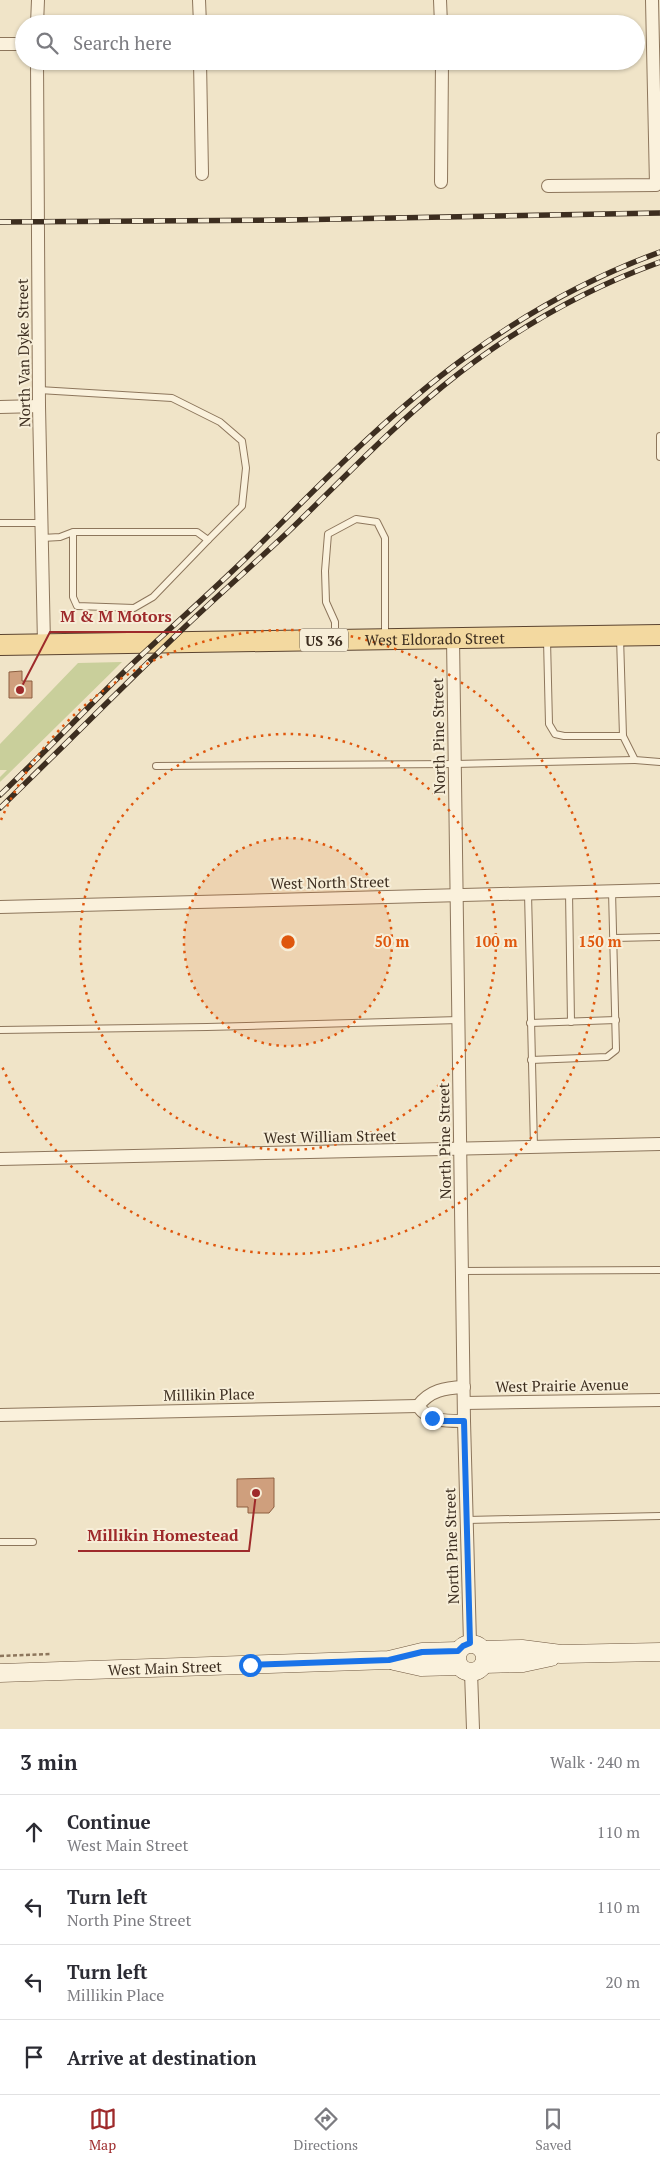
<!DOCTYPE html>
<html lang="en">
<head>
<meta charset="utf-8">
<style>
  body { margin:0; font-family:"PT Serif",serif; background:#f7f7f7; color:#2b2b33 }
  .stop { position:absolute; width:15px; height:15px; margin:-11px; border:4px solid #1a73e8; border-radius:50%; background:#fff }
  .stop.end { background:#1a73e8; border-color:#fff; box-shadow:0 1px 5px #0008 }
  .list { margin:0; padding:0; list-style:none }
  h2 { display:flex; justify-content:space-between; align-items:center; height:65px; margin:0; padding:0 20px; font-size:21px }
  h2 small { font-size:16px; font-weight:400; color:#7c7c81 }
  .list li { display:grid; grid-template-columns:32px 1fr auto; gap:15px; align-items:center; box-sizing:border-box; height:75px; padding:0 20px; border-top:1px solid #e1e1e2 }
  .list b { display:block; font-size:19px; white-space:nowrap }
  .list p { margin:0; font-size:16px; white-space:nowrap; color:#7c7c81 }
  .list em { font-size:16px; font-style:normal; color:#7c7c81 }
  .icon { flex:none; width:28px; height:28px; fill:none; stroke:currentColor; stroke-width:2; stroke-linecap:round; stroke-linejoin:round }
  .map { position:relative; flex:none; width:660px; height:1729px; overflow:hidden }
  .search { position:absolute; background:#fff; box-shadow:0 1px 4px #0004; left:15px; right:15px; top:15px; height:55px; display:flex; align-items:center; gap:12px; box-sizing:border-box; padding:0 18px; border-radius:28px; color:#7c7c81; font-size:19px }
  .sheet { height:365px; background:#fff }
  nav { display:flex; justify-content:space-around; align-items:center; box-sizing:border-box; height:70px; border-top:1px solid #e1e1e2; background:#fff; font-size:14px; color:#7c7c81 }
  nav a { display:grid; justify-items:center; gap:2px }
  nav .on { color:#9e2a2b }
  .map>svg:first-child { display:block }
  .green { fill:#c9cf9b }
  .building { fill:#cf9f7d; stroke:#8d5f41 }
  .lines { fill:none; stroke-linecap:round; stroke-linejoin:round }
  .lane-casing { stroke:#8d765c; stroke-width:8 }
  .street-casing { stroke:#8d765c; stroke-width:14 }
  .secondary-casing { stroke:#6f573f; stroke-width:19 }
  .primary-casing { stroke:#5b4430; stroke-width:22 }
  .path { stroke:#8d765c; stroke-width:2.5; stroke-dasharray:4 2.5; stroke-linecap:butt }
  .lane { stroke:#faf1dc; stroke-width:6 }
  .street { stroke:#faf1dc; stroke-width:12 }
  .secondary { stroke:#faf1dc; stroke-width:18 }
  .primary { stroke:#f3d9a0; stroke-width:20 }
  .rail-casing { stroke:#3d2e20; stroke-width:5.5 }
  .rail { stroke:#f7eed8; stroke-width:4; stroke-dasharray:11; stroke-linecap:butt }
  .route { stroke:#1a73e8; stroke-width:6 }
  .ring { fill:none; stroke:#df570d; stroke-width:2.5; stroke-dasharray:2.5 5 }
  .labels { text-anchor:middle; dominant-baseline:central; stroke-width:4; stroke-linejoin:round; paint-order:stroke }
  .shield { fill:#f7eed8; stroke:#756857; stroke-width:1 }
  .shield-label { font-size:14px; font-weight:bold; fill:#3d2e20 }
  .street-label { font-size:15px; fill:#3d2e20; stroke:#f7eed8 }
  .centre { fill:#df570d; stroke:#f7eed8; stroke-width:2.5 }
  .ring-label { font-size:15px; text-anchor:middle; font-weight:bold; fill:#df570d; stroke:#f7eed8; stroke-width:4; stroke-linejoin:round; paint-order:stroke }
  .leader { fill:none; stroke:#9e2a2b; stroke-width:2 }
  .callout-dot { fill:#9e2a2b; stroke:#f7eed8; stroke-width:2 }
  .callout-label { font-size:16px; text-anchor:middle; font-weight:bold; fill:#9e2a2b; stroke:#f7eed8; stroke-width:4; stroke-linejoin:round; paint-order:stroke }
</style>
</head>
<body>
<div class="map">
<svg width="660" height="1729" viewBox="0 0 660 1729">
  <rect width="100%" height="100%" fill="#f0e4c8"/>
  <polygon class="green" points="122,662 0,782 0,777 7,770 0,770 0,744 78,663"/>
  <g class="building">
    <polygon points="22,671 22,681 32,681 32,698 9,698 9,672"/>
    <polygon points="274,1478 274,1507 269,1513 248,1513 248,1507 237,1507 237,1479"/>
  </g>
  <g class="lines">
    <g class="lane-casing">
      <g id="lane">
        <polyline points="39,390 172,398 220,422 242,441 246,468 242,506 208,540"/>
        <polyline points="660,436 660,457"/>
        <polyline points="0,523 42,523"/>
        <polyline points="42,538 60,537 73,532 197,532 208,540 153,597 134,608 77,606 73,597 73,532"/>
        <polyline points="335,637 335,622 326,602 325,571 328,534 356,519 377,522 385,538 385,636"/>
        <polyline points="620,637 623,736"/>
        <polyline points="547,640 549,724 555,734 564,736 623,736 635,760 660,762"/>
        <polyline points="156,766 455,764 635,760"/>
        <polyline points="569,892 571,1022"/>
        <polyline points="528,893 534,1147"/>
        <polyline points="614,938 660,937"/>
        <polyline points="530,1023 616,1020"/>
        <polyline points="0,1030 207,1027 459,1020"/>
        <polyline points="531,1060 607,1057 616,1050 612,891"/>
        <polyline points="462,1271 660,1270"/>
        <polyline points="467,1520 660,1516"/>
        <polyline points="0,1542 33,1542"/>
      </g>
    </g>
    <g class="street-casing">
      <g id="street">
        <polyline points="199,0 200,24"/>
        <polyline points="440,0 441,24"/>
        <polyline points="37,24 38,0"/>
        <polyline points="0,44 24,44"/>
        <polyline points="37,61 39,406 44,644"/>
        <polyline points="200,61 202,174"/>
        <polyline points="441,182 442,61"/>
        <polyline points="548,186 656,185 652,0"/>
        <polyline points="0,407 39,406"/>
        <polyline points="453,638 464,1421 470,1643"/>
        <polyline points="0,907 660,890"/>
        <polyline points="0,1159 660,1144"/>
        <polyline points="464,1403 660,1400"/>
        <path d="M418,1406C430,1390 445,1388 464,1387"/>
        <path d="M418,1406C429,1422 447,1421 464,1421"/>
        <polyline points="0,1415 418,1406"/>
        <polyline points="471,1672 473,1729"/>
      </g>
    </g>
    <g class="secondary-casing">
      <g id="secondary">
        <circle cx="471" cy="1658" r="14"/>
        <polyline points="483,1650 522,1649 561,1654 660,1652"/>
        <polyline points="394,1661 421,1667 459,1666"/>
        <polyline points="484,1664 523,1663 551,1657"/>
        <path id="s1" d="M0,1673L389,1660L422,1652L458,1651"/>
      </g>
    </g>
    <g class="primary-casing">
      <g id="primary">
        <path id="s2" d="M0,645L660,635"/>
      </g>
    </g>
    <polyline class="path" points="0,1656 51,1654"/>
    <use href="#lane" class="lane"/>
    <use href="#street" class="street"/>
    <use href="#secondary" class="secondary"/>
    <use href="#primary" class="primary"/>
    <g class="rail-casing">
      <g id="rail">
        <polyline points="0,222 288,220 660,213"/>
        <path d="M0,795C44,753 86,709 129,667C168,630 208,595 246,558C316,489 384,417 463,359C524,314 589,278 660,252"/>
        <path d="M0,808C63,747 125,684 189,623C222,592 255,563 288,532C339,483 388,431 443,386C507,334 582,290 660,262"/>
      </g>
    </g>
    <use href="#rail" class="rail"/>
  </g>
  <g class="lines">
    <polyline class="route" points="250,1665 389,1660 422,1652 458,1651 463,1646 470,1643 464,1421 443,1421 432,1418"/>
  </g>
  <circle cx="288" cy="942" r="104" fill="#df570d" fill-opacity=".12"/>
  <g class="ring">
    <circle cx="288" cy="942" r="104"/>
    <circle cx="288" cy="942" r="208"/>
    <path d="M1 820A312 312 0 1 1 1 1064"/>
  </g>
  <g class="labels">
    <rect class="shield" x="300" y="628.5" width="48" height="23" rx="4"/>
    <g class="shield-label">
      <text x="324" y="640">US 36</text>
    </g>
    <g class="street-label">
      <text transform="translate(23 353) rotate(-91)">North Van Dyke Street</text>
      <text stroke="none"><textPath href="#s2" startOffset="435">West Eldorado Street</textPath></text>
      <text transform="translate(438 736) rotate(-91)">North Pine Street</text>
      <text transform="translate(330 882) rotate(-1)">West North Street</text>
      <text transform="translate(330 1136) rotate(-1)">West William Street</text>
      <text transform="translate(444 1141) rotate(-91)">North Pine Street</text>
      <text transform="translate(562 1385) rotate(-1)">West Prairie Avenue</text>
      <text transform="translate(209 1394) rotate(-1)">Millikin Place</text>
      <text transform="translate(451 1546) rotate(-92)">North Pine Street</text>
      <text stroke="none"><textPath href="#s1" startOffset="165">West Main Street</textPath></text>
    </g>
  </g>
  <circle cx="288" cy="942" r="8" class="centre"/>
  <g class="ring-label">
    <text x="392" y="947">50 m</text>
    <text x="496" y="947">100 m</text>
    <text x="600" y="947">150 m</text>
  </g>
  <path class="leader" d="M20 690L50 632H182M256 1493L249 1551H78"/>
  <g class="callout-dot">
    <circle cx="20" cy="690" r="5"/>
    <circle cx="256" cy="1493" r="5"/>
  </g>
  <g class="callout-label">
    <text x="116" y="622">M &amp; M Motors</text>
    <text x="163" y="1541">Millikin Homestead</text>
  </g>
</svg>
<div class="stop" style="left:250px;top:1665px"></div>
<div class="stop end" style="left:432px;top:1418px"></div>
<div class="search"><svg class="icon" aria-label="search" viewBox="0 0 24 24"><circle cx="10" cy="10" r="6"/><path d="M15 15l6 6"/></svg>Search here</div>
</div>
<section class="sheet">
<h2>3 min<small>Walk · 240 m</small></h2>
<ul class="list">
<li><svg class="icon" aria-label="ahead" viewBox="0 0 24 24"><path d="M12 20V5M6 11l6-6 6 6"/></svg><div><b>Continue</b><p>West Main Street</p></div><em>110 m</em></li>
<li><svg class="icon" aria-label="left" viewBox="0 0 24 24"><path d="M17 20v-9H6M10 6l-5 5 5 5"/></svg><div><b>Turn left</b><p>North Pine Street</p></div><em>110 m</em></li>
<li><svg class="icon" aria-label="left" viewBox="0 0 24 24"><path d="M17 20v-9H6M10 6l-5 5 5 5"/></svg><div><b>Turn left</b><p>Millikin Place</p></div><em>20 m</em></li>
<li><svg class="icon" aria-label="arrive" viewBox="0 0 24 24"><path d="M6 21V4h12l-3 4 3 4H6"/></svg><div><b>Arrive at destination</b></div></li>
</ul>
</section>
<nav>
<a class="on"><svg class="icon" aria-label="map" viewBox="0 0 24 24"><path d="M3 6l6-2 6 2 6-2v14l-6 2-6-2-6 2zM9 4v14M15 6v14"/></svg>Map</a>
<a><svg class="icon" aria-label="directions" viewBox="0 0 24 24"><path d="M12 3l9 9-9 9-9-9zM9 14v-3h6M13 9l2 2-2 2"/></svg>Directions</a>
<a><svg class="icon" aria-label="saved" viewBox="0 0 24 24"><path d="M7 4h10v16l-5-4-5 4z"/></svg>Saved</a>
</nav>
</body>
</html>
